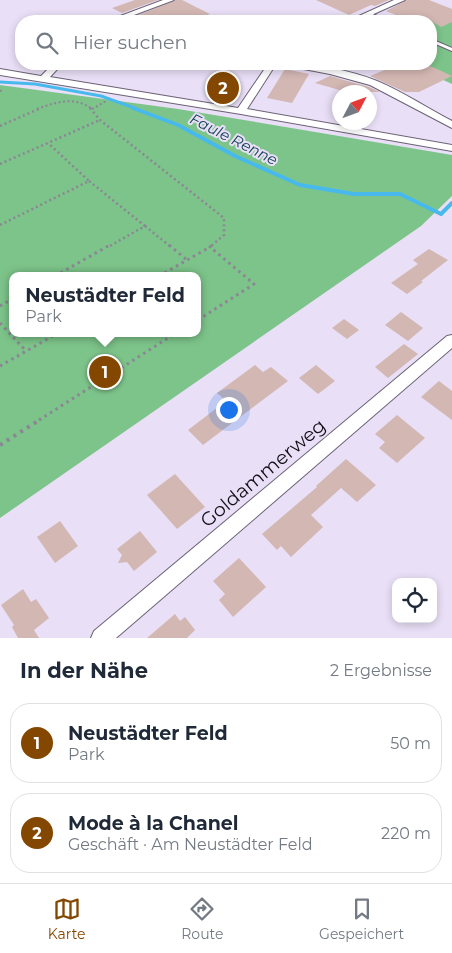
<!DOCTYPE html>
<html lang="de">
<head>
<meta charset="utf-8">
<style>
  body { margin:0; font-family:Montserrat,sans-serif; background:#f2f2f3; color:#1f2937 }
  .controls { position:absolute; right:15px; bottom:15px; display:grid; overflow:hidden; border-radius:10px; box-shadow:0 2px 8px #0003 }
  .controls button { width:45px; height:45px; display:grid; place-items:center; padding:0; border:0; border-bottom:1px solid #e0e1e3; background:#fff; color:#1f2937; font:25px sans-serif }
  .compass { position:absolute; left:332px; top:85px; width:45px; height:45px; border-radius:50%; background:#fff; box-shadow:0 2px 8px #0003; rotate:49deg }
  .you { position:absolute; left:228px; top:409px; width:18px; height:18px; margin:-12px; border:4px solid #fff; border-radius:50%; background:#1a73e8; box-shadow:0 0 0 8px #1a73e833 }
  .badge { display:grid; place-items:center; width:32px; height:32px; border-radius:50%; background:#834700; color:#fff; font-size:16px; font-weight:700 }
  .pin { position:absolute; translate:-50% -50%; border:2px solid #fff; box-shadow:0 1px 5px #0006 }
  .popup { position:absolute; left:9px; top:272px; width:192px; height:65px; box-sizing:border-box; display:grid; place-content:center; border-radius:10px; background:#fff; filter:drop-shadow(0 1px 4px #0005); font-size:16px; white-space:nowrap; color:#747a83 }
  .popup b { font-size:19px; color:#1f2937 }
  .popup::after { content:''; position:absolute; left:50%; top:100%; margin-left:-10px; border:10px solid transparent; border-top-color:#fff }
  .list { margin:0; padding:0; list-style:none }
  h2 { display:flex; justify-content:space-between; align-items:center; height:65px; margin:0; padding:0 20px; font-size:21px }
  h2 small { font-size:16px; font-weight:400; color:#747a83 }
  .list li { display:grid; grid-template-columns:32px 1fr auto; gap:15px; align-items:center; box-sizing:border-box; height:80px; margin:0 10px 10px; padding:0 10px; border:1px solid #e0e1e3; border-radius:20px }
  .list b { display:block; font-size:19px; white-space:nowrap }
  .list p { margin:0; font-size:16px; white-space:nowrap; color:#747a83 }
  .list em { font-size:16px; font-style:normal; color:#747a83 }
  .icon { flex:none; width:28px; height:28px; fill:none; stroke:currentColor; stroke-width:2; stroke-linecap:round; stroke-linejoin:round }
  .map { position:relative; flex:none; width:452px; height:638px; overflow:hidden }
  .search { position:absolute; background:#fff; box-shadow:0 2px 8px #0003; left:15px; right:15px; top:15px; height:55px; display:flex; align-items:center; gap:12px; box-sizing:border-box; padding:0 18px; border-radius:20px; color:#747a83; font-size:19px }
  .sheet { height:245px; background:#fff }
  nav { display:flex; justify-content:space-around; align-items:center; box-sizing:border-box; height:70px; border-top:1px solid #e0e1e3; background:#fff; font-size:14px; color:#747a83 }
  nav a { display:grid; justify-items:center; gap:2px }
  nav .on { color:#834700 }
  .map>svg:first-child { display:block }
  .green { fill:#7dc48a; fill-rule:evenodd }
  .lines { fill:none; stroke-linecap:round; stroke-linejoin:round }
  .stream-far1 { stroke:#48b9ec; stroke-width:3 }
  .stream { stroke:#48b9ec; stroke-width:4 }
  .building { fill:#d3b7b3 }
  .lane-casing { stroke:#6b6276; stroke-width:2 }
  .street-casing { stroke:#6b6276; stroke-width:2 }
  .path-far3 { stroke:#8c8595; stroke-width:2; stroke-dasharray:2 2.5; stroke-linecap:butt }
  .path-far2 { stroke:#8c8595; stroke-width:2.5; stroke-dasharray:2 3; stroke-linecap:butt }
  .path-far1 { stroke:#8c8595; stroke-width:3; stroke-dasharray:2.5 4; stroke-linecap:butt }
  .path { stroke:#8c8595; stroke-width:4; stroke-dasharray:3 5; stroke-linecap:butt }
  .lane { fill:#fff; fill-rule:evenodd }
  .street { fill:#fff; fill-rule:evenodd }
  .labels { text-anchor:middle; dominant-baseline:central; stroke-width:4; stroke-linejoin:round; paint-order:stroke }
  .far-water-label { font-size:15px; font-style:italic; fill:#0c3d52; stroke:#e9dff6 }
  .near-street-label { font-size:19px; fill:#120e16; stroke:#e9dff6 }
</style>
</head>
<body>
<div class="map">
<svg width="452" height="638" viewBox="0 0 452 638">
  <rect width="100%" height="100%" fill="#e9dff6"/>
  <g class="green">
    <polygon points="427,12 452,22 452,84 409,64 431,64 431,21 406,21"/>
    <path d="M0,85L178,109L452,155V196L421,226L0,518ZM12,276H198V333H12Z"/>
  </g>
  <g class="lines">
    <polyline class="stream-far1" points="0,82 35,84 101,96 137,109"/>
    <polyline class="stream" points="133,108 178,125 235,156 300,185 354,194 400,194 441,214 452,203"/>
  </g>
  <g class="building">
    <polygon points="135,0 158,0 122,13 112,8"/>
    <polygon points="176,0 182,0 210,14 190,21 137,21 131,18"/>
    <polygon points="316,0 389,0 375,6 371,5 349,15"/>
    <polygon points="407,0 429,0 452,9 452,22 441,27 431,21 415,17 408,20 386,11"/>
    <polygon points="399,64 426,64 452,76 419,92 405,92 370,76"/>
    <polygon points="285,69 309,74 292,103 267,98"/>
    <polygon points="330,76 369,87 380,92 346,92 315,83"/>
    <polygon points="429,249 448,260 421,281 423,282 407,294 391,283 418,264 413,260"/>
    <polygon points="401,312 423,328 408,341 385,325"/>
    <polygon points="344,319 359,330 347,339 332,328"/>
    <polygon points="404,344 418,354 388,378 375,367"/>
    <polygon points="255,365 263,372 271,367 288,381 203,445 188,430 226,401 217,393"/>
    <polygon points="316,365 335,381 318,394 299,378"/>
    <polygon points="439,381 452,391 452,420 421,397"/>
    <polygon points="397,415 425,438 397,463 379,448 385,442 375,434"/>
    <polygon points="346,459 376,485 357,502 341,488 311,515 323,527 291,557 281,546 277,550 262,534 317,487 316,486"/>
    <polygon points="175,474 205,507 177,529 147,495"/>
    <polygon points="60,521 78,546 55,563 37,537"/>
    <polygon points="140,531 157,552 134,571 127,562 118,563 122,555 117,549"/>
    <polygon points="239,558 266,587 233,617 219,600 225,594 213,581"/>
    <polygon points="23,589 31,602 36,599 49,618 34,630 39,638 18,638 12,627 14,625 1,605"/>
    <polygon points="175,614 180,621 185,617 195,630 187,638 147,638"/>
  </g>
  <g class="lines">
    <g class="lane-casing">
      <g id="lane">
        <polygon points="368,13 370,13 389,21 384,21 368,15"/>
        <polygon points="431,39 452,48 452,51 431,42"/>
      </g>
    </g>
    <g class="street-casing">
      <g id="street">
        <polygon points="163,0 174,0 118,21 107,21"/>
        <polygon points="394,0 405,0 358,21 348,21"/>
        <polygon points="53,64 62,64 50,77 238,108 268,64 276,64 247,109 452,145 452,151 241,114 0,75 0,69 41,76"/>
        <path d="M287,64C316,64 350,70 377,81C403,92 427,108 452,121V128L370,85L330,74L288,66Z"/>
        <polygon points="452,335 452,348 116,638 91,638 94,631 447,336"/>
      </g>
    </g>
    <g class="path-far3">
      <polyline points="0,91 3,90"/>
      <path d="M37,109C56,102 75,96 92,109"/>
      <polyline points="92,109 106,101"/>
    </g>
    <g class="path-far2">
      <polyline points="90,108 100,120 224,218 224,235 210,247"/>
      <polyline points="0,126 41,108"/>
      <polyline points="0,164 100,120"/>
      <polyline points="89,181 145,226 108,247"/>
      <polyline points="0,225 89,181 48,143"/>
      <polyline points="145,226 171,247"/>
    </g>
    <g class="path-far1">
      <polyline points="169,245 187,260"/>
      <polyline points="55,276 110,245"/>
      <polyline points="159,276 210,247"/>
      <polyline points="0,306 12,299"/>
      <polyline points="198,320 254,284 210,247 212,245"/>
      <polyline points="0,323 26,351"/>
      <polyline points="0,366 58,333"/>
      <polyline points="39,420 176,333"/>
    </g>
    <polyline class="path" points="0,445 41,419"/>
    <use href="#lane" class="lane"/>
    <use href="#street" class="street"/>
  </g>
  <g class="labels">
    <g class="far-water-label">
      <text transform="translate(234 139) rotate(27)">Faule Renne</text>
    </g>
    <g class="near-street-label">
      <text transform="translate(263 473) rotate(-40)">Goldammerweg</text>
    </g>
  </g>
</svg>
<div class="controls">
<button><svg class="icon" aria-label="locate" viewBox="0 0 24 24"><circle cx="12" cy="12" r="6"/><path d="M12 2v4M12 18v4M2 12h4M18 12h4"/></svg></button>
</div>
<svg class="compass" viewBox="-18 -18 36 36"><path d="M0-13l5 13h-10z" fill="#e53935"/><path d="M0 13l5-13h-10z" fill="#747a83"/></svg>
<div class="you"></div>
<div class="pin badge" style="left:105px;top:372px">1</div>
<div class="popup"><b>Neustädter Feld</b>Park</div>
<div class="pin badge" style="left:223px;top:88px">2</div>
<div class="search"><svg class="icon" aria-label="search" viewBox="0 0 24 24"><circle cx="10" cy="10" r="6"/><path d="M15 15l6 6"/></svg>Hier suchen</div>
</div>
<section class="sheet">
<h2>In der Nähe<small>2 Ergebnisse</small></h2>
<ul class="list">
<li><span class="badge">1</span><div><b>Neustädter Feld</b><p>Park</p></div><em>50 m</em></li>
<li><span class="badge">2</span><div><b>Mode à la Chanel</b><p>Geschäft · Am Neustädter Feld</p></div><em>220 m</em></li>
</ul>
</section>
<nav>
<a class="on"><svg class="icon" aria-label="map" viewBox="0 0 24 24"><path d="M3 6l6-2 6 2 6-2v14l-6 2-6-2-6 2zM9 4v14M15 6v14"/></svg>Karte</a>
<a><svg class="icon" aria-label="directions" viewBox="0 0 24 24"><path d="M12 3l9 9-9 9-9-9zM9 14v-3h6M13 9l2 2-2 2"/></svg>Route</a>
<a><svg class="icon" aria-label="saved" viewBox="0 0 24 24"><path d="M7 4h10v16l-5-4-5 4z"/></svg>Gespeichert</a>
</nav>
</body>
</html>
